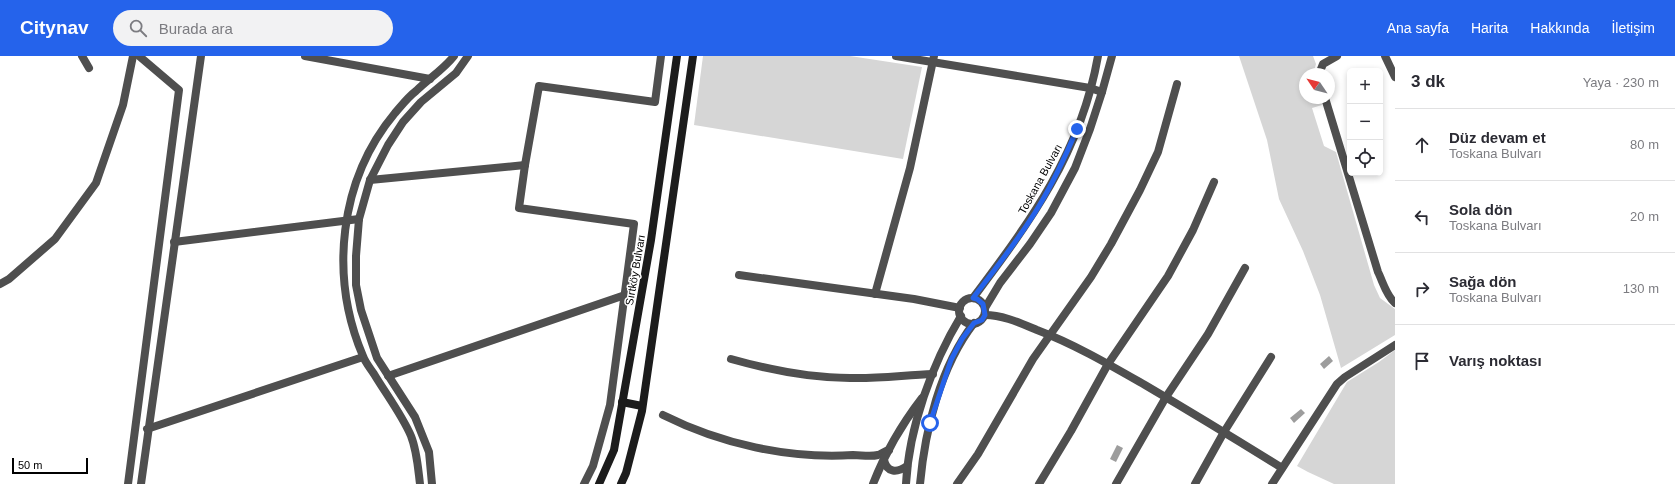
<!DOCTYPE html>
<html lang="tr">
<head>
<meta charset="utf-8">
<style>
  body { margin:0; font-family:Arial,sans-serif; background:#f2f2f3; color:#2b2b33 }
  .controls { position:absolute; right:12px; top:12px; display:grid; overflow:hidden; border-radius:6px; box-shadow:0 2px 6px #0003 }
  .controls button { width:36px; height:36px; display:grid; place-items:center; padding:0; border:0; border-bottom:1px solid #e1e1e2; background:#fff; color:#2b2b33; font:20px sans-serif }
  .compass { position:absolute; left:1299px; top:12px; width:36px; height:36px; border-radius:50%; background:#fff; box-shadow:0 2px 6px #0003; rotate:305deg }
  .scale { position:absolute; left:12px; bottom:10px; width:76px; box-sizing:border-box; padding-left:4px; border:2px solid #000; border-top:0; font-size:11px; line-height:14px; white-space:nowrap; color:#000; -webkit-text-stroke:3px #fff; paint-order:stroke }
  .stop { position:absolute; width:12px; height:12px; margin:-9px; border:3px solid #2563eb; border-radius:50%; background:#fff }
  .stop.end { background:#2563eb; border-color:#fff; box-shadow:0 1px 4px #0008 }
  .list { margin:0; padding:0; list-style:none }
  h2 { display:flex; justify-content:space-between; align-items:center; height:52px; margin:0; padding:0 16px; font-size:17px }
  h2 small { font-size:13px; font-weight:400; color:#7c7c81 }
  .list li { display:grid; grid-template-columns:26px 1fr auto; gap:12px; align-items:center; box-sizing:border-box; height:72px; padding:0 16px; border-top:1px solid #e1e1e2 }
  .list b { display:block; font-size:15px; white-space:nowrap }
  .list p { margin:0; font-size:13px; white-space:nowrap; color:#7c7c81 }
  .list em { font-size:13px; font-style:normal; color:#7c7c81 }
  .icon { flex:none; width:22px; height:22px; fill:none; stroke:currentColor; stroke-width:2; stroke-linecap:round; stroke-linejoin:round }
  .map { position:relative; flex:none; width:1395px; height:428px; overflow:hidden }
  header { display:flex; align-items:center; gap:24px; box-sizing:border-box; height:56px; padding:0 20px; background:#2563eb; color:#fff }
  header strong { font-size:19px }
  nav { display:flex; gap:22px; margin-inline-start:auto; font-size:14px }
  .search { width:280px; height:36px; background:#f2f2f3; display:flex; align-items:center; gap:10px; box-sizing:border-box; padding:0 14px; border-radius:22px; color:#7c7c81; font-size:15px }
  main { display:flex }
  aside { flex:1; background:#fff }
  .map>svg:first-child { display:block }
  .green { fill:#d6d6d6 }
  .water { fill:#9d9d9d }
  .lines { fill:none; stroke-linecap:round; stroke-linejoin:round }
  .minor { stroke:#4f4f4f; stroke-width:8 }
  .secondary { stroke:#1c1c1c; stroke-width:8 }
  .route { stroke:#2563eb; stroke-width:5 }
  .labels { text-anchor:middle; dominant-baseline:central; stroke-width:3; stroke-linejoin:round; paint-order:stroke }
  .street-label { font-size:11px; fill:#000; stroke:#fff }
</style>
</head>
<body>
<header>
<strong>Citynav</strong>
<div class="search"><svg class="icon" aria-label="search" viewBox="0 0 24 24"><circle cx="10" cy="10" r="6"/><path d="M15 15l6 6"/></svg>Burada ara</div>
<nav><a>Ana sayfa</a><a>Harita</a><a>Hakkında</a><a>İletişim</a></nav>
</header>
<main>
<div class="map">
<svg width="1395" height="428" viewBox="0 0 1395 428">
  <rect width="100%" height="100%" fill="#fff"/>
  <g class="green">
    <polygon points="703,0 850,0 922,11 903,103 694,69"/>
    <polygon points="1239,0 1313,0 1316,8 1313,18 1305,18 1305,42 1320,42 1322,49 1312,52 1324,90 1336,96 1374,229 1380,242 1395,253 1395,279 1341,312 1320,239 1303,195 1279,143 1267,84"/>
    <polygon points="1395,294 1395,428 1334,428 1308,416 1297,410 1347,326 1379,306"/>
  </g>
  <g class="water">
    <polygon points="1329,300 1333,305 1324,313 1320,308"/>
    <polygon points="1301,353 1305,357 1294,367 1290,362"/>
    <polygon points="1117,389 1123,392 1116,406 1110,403"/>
  </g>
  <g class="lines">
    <g class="minor">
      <polyline points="82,0 89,12"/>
      <polyline points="305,0 430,23"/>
      <polyline points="896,0 1090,32 1102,36"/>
      <polyline points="1385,0 1395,21"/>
      <polyline points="1319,18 1323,8 1337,0"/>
      <path d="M1325,42L1378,216C1383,226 1386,239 1395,247"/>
      <polyline points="370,124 525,109"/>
      <polyline points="174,186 359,163"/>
      <polyline points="739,219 914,243 960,252"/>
      <polyline points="0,228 9,223 55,183 96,127 123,49 133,0"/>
      <polyline points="875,238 910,112 934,0"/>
      <path d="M973,242C1030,166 1081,97 1098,0"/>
      <circle cx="972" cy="255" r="13"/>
      <polyline points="985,252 1000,227 1030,188 1051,157 1075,112 1090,73 1102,36 1112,0"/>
      <path d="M985,259C1003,259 1020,267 1037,274C1074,288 1110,309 1145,329C1191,356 1237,384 1282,412"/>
      <path d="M731,303C770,314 809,322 850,322C877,323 905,319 933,318"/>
      <polyline points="388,320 625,239"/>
      <path d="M663,359C721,388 788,403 853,399C861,399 870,401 878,399C881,398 885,395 889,394"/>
      <polyline points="147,373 363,301"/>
      <path d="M884,404C887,417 897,417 907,410"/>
      <polyline points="128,428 179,34 139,0"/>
      <polyline points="141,428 201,0"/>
      <path d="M420,428C418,412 417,395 411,380C402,359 386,338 374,318C370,312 365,306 363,300C329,220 339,124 395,57C402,49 408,41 416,35C428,23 443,14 454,0"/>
      <polyline points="432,428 429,396 415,361 377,302 361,254 356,229 356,200 359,163 370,124 388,89 403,66 421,46 456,17 468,0"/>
      <polyline points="584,428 593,410 610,349 634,168 519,152 525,109 539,30 655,46 661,0"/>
      <path d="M873,428C885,397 902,368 922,342"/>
      <path d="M906,428C909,371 932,308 961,260"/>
      <path d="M920,428C925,374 940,311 974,267"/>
      <polyline points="957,428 978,398 1033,303 1091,221 1111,188 1140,134 1158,96 1177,28"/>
      <polyline points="1039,428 1071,375 1108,308 1168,220 1193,174 1214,126"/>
      <polyline points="1116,428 1166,341 1208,278 1245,212"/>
      <polyline points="1195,428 1224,376 1271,301"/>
      <polyline points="1272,428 1337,328 1345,321 1395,289"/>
    </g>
    <g class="secondary">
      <polyline points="622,346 642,350"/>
      <polyline points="599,428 614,394 651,184 677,0"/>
      <polyline points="621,428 626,417 642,355 693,0"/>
    </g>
  </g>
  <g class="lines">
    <path class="route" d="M930,367L951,304L962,283L974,267L982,264L985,259L983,248L977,243L973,242C996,212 1020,182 1039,150C1054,125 1066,99 1077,73"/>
  </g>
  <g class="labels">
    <g class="street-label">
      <text transform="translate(1040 123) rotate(-61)">Toskana Bulvarı</text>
      <text transform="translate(635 214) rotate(-80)">Sırtköy Bulvarı</text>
    </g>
  </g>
</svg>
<div class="controls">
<button>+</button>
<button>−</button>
<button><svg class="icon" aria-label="locate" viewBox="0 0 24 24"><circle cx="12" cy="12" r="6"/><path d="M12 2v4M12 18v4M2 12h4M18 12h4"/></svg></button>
</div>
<svg class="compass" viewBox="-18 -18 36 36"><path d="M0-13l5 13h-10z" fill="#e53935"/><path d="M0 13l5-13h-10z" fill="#7c7c81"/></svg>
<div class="scale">50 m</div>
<div class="stop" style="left:930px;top:367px"></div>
<div class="stop end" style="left:1077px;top:73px"></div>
</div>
<aside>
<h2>3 dk<small>Yaya · 230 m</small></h2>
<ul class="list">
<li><svg class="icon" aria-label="ahead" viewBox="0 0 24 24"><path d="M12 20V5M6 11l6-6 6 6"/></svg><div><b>Düz devam et</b><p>Toskana Bulvarı</p></div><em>80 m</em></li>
<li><svg class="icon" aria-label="left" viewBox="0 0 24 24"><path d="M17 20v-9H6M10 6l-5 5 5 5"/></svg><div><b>Sola dön</b><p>Toskana Bulvarı</p></div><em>20 m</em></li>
<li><svg class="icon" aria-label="right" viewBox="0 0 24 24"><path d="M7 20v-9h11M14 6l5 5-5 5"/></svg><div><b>Sağa dön</b><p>Toskana Bulvarı</p></div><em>130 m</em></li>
<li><svg class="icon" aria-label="arrive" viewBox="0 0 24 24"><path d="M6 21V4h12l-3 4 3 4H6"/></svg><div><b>Varış noktası</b></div></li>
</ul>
</aside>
</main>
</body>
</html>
